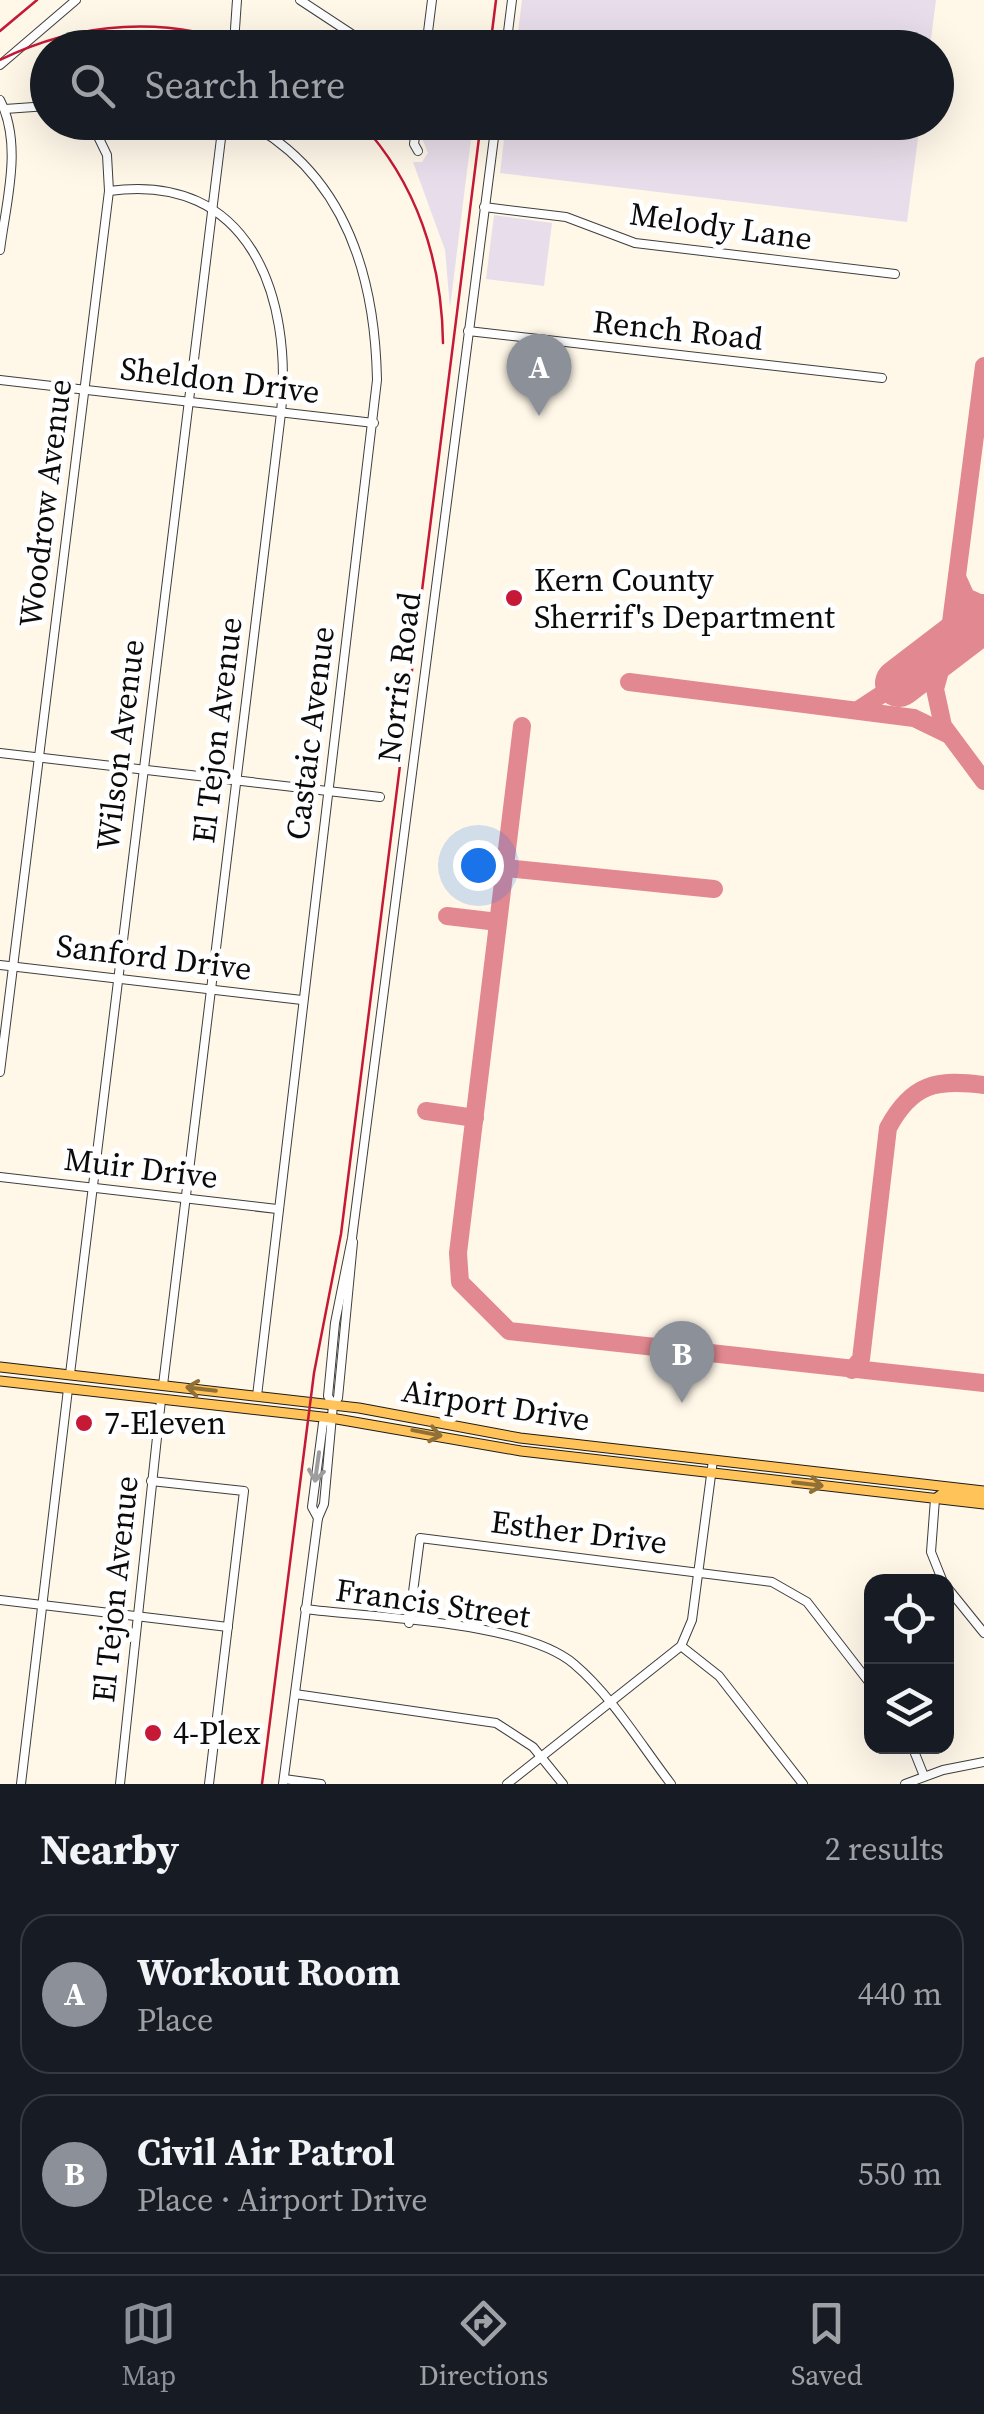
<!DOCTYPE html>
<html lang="en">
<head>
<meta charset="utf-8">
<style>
  body { margin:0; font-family:"Source Serif 4",serif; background:#242831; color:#f1f3f6 }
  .controls { position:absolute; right:30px; bottom:30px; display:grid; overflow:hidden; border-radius:20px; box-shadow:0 10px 40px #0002 }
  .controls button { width:90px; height:90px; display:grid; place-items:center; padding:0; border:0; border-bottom:2px solid #363941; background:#171b24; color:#f1f3f6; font:50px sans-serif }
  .you { position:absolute; left:478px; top:865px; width:35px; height:35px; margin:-25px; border:8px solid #fff; border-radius:50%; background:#1a73e8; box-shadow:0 0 0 15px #1a73e833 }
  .badge { display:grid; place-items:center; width:65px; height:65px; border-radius:50%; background:#8c9099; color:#fff; font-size:32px; font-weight:700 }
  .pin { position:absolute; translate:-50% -82px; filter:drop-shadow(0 2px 5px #0008) }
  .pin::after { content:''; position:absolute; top:52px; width:35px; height:30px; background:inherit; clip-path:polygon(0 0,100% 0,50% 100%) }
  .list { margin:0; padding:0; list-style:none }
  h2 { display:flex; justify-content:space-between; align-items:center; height:130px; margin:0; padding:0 40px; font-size:42px }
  h2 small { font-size:32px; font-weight:400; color:#9ea1a6 }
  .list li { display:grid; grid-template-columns:65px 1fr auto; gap:30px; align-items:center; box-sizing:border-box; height:160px; margin:0 20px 20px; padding:0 20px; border:2px solid #363941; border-radius:30px }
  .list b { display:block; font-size:38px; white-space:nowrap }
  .list p { margin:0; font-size:32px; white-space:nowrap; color:#9ea1a6 }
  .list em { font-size:32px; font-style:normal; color:#9ea1a6 }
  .icon { flex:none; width:55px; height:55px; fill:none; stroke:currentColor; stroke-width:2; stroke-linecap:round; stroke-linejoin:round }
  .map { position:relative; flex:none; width:984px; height:1784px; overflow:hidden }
  .search { position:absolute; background:#171b24; box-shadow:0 10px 40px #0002; left:30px; right:30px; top:30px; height:110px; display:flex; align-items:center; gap:25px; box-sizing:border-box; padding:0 35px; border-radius:55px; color:#9ea1a6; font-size:38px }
  .sheet { height:490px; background:#171b24 }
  nav { display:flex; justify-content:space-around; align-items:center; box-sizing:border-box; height:140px; border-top:2px solid #363941; background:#171b24; font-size:28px; color:#9ea1a6 }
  nav a { display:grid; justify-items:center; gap:5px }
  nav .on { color:#8c9099 }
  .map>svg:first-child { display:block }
  .industrial { fill:#e8deeb }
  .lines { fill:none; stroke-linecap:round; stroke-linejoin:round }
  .taxiway { stroke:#e28890; stroke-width:18 }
  .runway { stroke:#e28890; stroke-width:48 }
  .minor-casing { stroke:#3e3e3e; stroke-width:10 }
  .major-casing { stroke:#1c1c1c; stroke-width:11 }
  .minor { stroke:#fff; stroke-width:8 }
  .major { stroke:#ffc359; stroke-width:9 }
  .rail { stroke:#c51936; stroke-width:2.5 }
  .oneway { stroke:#917036 }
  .oneway2 { stroke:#9d9d9d }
  .poi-dot { fill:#c51936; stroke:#fff; stroke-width:4 }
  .labels { text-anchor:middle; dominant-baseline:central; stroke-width:10; stroke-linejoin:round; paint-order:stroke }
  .street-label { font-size:32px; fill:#0b0b0b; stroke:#fff }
  .poi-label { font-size:32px; fill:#0b0b0b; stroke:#fff; text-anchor:start }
</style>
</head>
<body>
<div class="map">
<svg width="984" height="1784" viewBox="0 0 984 1784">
  <rect width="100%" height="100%" fill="#fff8e9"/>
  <g class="industrial">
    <polygon points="522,0 936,0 930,47 516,47"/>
    <polygon points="424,123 473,123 450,308 445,250 413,162 422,162 428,153 422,138"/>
    <polygon points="506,123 506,122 920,123 907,222 500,173"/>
    <polygon points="494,215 552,223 544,286 486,279"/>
  </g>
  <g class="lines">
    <g class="taxiway">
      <polyline points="984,366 949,638 935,689 943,726 984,781"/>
      <polyline points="957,577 966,597 984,605"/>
      <polyline points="947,653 984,620"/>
      <polyline points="629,682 914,718 947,734"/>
      <polyline points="858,710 899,683"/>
      <polyline points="522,726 458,1253 460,1282 509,1331 984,1383"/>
      <polyline points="505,868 714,889"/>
      <polyline points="447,916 498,922"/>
      <polyline points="426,1111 475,1118"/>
      <path d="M852,1370L861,1359L888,1128C912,1083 937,1079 984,1085"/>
    </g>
    <polyline class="runway" points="899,683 984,618"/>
    <g class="minor-casing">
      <g id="minor">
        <polyline points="300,0 373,48"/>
        <polyline points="235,29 237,0"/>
        <polyline points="426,48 432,0"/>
        <polyline points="506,48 512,0"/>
        <polyline points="0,65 76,0"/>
        <path d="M0,100C23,145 6,202 0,250"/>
        <polyline points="5,109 48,106"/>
        <path d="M247,122C345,174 375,276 377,380L257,1396"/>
        <polyline points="417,122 414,144 418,151"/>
        <path d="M109,191C250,171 293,297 281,413L163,1385"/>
        <polyline points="484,207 566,217 635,243 895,274"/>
        <polyline points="468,331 882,378"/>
        <polyline points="0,380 374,423"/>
        <polyline points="0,753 380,797"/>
        <polyline points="0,965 302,1000"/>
        <polyline points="0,1072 109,191 107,155 91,122"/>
        <polyline points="0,1177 277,1209"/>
        <polyline points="70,1374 223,122"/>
        <polyline points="333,1405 328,1396 335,1323 352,1238 496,122"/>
        <polyline points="151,1481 244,1491 209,1784"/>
        <polyline points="935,1499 931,1552 943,1582"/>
        <polyline points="318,1518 312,1507 323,1423 330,1419"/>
        <polyline points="946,1586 984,1633"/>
        <polyline points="0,1600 228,1627"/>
        <path d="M305,1609C374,1618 524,1621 574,1664C612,1696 641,1745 671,1784"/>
        <polyline points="409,1623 420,1538 772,1582 807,1602 872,1686"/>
        <polyline points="681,1646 719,1676 803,1784"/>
        <polyline points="295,1694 496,1723 533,1747 563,1784"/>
        <polyline points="912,1746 924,1776"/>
        <polyline points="284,1779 321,1784"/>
        <polyline points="21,1784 68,1389"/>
        <polyline points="120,1784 161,1400"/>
        <polyline points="283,1784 318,1518 324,1504 333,1405 338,1398 353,1242"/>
        <polyline points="507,1784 681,1646 692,1620 713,1460"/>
        <polyline points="905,1784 943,1770 984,1762"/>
      </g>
    </g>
    <g class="major-casing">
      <g id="major">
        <polyline points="0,1367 359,1408 520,1438 984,1491"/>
        <polyline points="0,1381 331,1418 521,1451 984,1504"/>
        <polyline points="935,1499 943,1493 984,1497"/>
      </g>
    </g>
    <use href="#minor" class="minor"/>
    <use href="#major" class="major"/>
    <g class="rail">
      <polyline points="0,31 37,0"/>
      <polyline points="490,48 496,0"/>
      <path d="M0,60C79,21 168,15 250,48"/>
      <path d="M360,122C417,183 442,261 443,343"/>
      <polyline points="262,1784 314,1373 341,1234 481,122"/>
    </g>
  </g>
  <defs><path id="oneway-shaft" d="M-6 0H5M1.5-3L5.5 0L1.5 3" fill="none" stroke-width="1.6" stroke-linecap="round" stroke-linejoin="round" transform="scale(2.5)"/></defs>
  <g class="oneway">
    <use href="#oneway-shaft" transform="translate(201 1389) rotate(-173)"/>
    <use href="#oneway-shaft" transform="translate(427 1433) rotate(11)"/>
    <use href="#oneway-shaft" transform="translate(808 1484) rotate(7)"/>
  </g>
  <use class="oneway2" href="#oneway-shaft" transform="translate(317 1467) rotate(98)"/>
  <g class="poi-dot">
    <circle cx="514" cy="598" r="10"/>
    <circle cx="84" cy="1423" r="10"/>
    <circle cx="153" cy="1733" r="10"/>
  </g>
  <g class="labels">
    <g class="street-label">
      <text transform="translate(721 226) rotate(8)">Melody Lane</text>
      <text transform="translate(678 330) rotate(6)">Rench Road</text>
      <text transform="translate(220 380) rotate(7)">Sheldon Drive</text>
      <text transform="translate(45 503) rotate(-83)">Woodrow Avenue</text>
      <text transform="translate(399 677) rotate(-83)">Norris Road</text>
      <text transform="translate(217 730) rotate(-83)">El Tejon Avenue</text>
      <text transform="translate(310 733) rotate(-83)">Castaic Avenue</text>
      <text transform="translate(120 745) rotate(-83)">Wilson Avenue</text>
      <text transform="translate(154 957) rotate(7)">Sanford Drive</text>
      <text transform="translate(141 1168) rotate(7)">Muir Drive</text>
      <text transform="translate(496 1405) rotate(9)">Airport Drive</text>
      <text transform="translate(579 1532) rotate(7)">Esther Drive</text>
      <text transform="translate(115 1589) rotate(-84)">El Tejon Avenue</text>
      <text transform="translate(433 1603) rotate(8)">Francis Street</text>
    </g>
    <g class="poi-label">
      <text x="534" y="580">Kern County<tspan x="534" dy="37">Sherrif's Department</tspan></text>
      <text x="104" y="1423">7-Eleven</text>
      <text x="173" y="1733">4-Plex</text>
    </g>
  </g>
</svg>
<div class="controls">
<button><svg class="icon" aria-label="locate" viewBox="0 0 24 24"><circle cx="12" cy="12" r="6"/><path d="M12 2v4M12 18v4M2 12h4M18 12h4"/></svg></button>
<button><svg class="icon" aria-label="layers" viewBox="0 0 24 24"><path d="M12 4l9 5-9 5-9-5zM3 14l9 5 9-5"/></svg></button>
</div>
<div class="you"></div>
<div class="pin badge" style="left:539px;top:416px">A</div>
<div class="pin badge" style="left:682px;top:1403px">B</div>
<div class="search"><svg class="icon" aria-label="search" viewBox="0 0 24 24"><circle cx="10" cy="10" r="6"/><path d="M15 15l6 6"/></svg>Search here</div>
</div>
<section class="sheet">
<h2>Nearby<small>2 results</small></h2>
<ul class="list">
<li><span class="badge">A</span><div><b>Workout Room</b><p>Place</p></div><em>440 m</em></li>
<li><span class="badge">B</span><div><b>Civil Air Patrol</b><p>Place · Airport Drive</p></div><em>550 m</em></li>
</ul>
</section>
<nav>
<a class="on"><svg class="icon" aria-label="map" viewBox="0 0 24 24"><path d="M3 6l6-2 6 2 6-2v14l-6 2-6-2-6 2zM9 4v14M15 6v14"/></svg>Map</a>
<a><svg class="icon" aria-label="directions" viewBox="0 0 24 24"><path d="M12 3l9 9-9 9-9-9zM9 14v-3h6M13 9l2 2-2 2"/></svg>Directions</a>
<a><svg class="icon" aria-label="saved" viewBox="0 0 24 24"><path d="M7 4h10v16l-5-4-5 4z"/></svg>Saved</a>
</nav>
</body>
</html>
